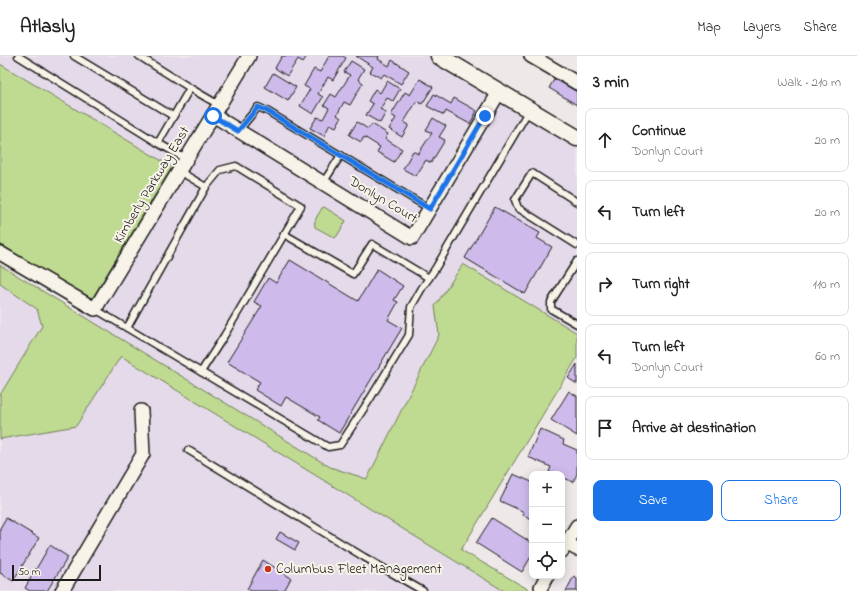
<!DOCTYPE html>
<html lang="en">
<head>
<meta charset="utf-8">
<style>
  body { margin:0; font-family:"Indie Flower",sans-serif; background:#f6f6f6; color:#222 }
  .controls { position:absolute; right:12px; bottom:12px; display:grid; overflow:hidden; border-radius:8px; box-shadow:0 2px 10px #0003 }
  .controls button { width:36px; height:36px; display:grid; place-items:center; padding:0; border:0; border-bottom:1px solid #e0e0e0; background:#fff; color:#222; font:20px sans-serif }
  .scale { position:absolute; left:12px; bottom:10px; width:89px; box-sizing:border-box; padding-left:4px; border:2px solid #1c1c1c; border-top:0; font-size:11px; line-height:14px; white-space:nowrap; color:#1c1c1c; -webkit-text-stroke:3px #f7f3e8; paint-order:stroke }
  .stop { position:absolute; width:12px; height:12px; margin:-9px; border:3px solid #1a73e8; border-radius:50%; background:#fff }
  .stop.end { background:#1a73e8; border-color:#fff; box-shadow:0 1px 4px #0008 }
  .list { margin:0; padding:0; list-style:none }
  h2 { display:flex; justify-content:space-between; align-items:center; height:52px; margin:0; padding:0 16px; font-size:17px }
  h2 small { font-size:13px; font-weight:400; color:#767676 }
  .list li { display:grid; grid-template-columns:26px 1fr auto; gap:12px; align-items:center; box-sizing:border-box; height:64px; margin:0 8px 8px; padding:0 8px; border:1px solid #e0e0e0; border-radius:8px }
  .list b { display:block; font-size:15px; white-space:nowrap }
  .list p { margin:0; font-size:13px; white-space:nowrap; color:#767676 }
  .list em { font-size:13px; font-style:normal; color:#767676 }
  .actions { display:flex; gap:8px; padding:12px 16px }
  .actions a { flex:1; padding:9px 0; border:1px solid #1a73e8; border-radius:8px; text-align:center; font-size:14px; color:#1a73e8 }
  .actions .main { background:#1a73e8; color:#fff }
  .icon { flex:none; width:22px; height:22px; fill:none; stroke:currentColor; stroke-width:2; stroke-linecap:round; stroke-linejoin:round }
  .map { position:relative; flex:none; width:577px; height:535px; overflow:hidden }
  header { display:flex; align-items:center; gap:24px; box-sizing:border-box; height:56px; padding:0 20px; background:#fff; border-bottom:1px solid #e0e0e0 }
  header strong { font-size:19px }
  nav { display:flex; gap:22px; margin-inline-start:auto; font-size:14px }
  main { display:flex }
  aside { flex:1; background:#fff }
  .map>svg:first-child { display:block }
  .built { fill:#e5daea }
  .green { fill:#bfdb92; stroke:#6e7c57 }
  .building { fill:#cebbec; stroke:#1c1c1c }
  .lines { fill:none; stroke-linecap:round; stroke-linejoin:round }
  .service-casing { stroke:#1c1c1c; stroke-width:9 }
  .minor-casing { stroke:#1c1c1c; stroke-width:16 }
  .tertiary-casing { stroke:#1c1c1c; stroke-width:19 }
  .service { stroke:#f7f3e8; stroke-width:6 }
  .minor { stroke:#f7f3e8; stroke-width:13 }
  .tertiary { stroke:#f7f3e8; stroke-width:16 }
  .route { stroke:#1a73e8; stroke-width:5 }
  .poi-dot { fill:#c8321e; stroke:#f7f3e8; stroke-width:1.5 }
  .labels { text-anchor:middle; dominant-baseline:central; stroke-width:4; stroke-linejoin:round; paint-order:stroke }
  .street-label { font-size:14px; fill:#1c1c1c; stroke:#f7f3e8 }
  .poi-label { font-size:14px; fill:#1c1c1c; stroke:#f7f3e8; text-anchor:start }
</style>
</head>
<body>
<header>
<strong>Atlasly</strong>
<nav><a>Map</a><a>Layers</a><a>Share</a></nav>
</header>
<main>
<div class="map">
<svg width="577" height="535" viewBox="0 0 577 535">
  <rect width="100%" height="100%" fill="#efe8e9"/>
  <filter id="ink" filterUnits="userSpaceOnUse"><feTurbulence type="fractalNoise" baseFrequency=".025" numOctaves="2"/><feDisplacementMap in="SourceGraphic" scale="8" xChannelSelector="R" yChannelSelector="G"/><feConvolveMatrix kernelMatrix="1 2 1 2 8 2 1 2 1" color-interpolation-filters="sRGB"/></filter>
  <g filter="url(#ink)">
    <g class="built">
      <polygon points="0,0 439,0 577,83 577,277 462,208 435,250 439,279 367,423 330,411 80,258 91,244 172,111 0,8"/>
      <polygon points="0,228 37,253 42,270 0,339"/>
      <polygon points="120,300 504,535 0,535 0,383 76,370"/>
    </g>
    <g class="green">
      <polygon points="0,8 172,111 91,244 0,188"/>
      <path d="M324,151L345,164L346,165L337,180L335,182L315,171C313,164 319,158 322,152Z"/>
      <polygon points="463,208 577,277 577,302 461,494 531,535 504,535 121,300 76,370 0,383 0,339 42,270 37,253 0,228 0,209 330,411 367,423 439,279 435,250"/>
    </g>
    <g class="building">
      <polygon points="282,0 307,0 303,6 298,3 287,20 275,12"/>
      <polygon points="329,0 343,0 346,2 333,24 328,21 318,38 323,41 313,58 300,50 310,33 304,30 314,13 320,16"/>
      <polygon points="356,0 379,0 378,3 389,10 392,4 409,15 401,28 384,18 381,22 370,16 373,11"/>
      <polygon points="351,5 364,13 358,23 363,27 350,49 344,46 337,59 341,62 336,71 330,68 324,80 310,72 317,61 323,63 329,52 324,49 331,38 336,41 350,19 344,16"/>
      <polygon points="273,17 296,31 288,45 265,31"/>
      <polygon points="555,22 577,36 577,49 549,32"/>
      <polygon points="420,23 433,31 422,48 417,45 404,66 409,69 402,81 389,73 396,62 391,59 405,36 410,39"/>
      <polygon points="387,25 400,33 393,45 387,42 380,53 386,56 380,67 366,59 373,48 368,45 375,33 380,37"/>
      <polygon points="434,38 451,48 454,42 477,55 470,68 446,55 444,59 427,50"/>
      <polygon points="433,62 446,70 439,81 445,84 431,107 426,104 416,120 403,113 413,95 418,98 432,77 426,74"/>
      <polygon points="357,66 368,73 372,68 388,78 385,83 402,93 394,106 377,96 380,91 364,81 361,86 349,79"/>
      <polygon points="495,151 540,177 537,182 552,191 525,238 465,202"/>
      <polygon points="290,204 358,245 377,213 403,230 394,244 398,246 388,264 402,272 339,377 318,364 320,361 286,341 281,350 255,334 260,326 227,306 262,250 254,246 268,222 276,227"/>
      <polygon points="577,308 577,328 568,322"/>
      <polygon points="569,335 577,340 577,380 551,364"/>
      <polygon points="540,373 564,384 563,388 577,394 577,418 573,426 562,421 562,418 554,418 549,416 551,411 528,401"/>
      <polygon points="513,418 532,426 532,463 523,459 524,456 500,445"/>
      <polygon points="6,462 39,482 13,525 0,517 0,472"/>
      <polygon points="492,462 532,487 532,499 522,516 476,487"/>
      <polygon points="280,476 299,487 295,494 276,483"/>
      <polygon points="50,489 68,501 47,535 30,535 25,532"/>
      <polygon points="263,504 291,522 284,535 251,535 247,533"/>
      <polygon points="574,520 577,522 577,535 566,535"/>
    </g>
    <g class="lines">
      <g class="service-casing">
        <g id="service">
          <polyline points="18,0 158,87"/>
          <polyline points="74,0 173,60"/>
          <polyline points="139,0 190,32"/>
          <polyline points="238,75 258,51 267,55 430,153"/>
          <polyline points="186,103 158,87 190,32 219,49"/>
          <polyline points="179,115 206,131"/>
          <polyline points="323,127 341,99"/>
          <polyline points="577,146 532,117 515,144 518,152 577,189"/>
          <polyline points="284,178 353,218 372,188 429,222"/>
          <polyline points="577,205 551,246 551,253 577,268"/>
          <polyline points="95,253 201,316 224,280 301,150 236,110 220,114 206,131 127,272"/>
          <polyline points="201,316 328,391 340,389 370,343 409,279 411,251 422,232 435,213 529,54"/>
          <polyline points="188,394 364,501 423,535"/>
        </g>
      </g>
      <g class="minor-casing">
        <g id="minor">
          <polyline points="531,0 577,27"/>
          <polyline points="213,59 412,182 485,60 499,36"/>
          <polyline points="0,197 95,253 249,0"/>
          <polyline points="566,487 577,493"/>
          <polyline points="562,495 577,470"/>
          <polyline points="541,531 547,520"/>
          <polyline points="62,535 143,398 141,355"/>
        </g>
      </g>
      <g class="tertiary-casing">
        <polyline id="tertiary" points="439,0 577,82"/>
      </g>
      <use href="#service" class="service"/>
      <use href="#minor" class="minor"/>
      <use href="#tertiary" class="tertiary"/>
    </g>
  </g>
  <g class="lines" filter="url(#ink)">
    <polyline class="route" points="213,60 238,75 258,51 267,55 430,153 485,60"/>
  </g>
  <circle class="poi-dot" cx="268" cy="513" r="4"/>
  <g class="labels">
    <g class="street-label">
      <text transform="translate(152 129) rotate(-59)">Kimberly Parkway East</text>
      <text transform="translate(383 144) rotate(31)">Donlyn Court</text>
    </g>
    <g class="poi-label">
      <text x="276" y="513">Columbus Fleet Management</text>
    </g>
  </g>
</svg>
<div class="controls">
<button>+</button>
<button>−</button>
<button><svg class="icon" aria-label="locate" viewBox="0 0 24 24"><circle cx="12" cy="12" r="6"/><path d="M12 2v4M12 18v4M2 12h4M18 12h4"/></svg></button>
</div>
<div class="scale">50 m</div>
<div class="stop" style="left:213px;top:60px"></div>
<div class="stop end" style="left:485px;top:60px"></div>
</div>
<aside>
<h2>3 min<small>Walk · 210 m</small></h2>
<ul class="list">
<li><svg class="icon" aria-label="ahead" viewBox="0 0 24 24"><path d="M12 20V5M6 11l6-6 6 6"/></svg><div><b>Continue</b><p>Donlyn Court</p></div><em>20 m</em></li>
<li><svg class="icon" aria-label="left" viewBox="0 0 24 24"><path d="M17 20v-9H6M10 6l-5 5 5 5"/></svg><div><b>Turn left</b></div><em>20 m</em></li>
<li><svg class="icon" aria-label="right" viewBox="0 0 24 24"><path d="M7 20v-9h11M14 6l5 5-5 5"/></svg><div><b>Turn right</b></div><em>110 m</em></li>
<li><svg class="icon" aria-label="left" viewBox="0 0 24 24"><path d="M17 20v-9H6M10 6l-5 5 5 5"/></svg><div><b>Turn left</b><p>Donlyn Court</p></div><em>60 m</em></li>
<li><svg class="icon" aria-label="arrive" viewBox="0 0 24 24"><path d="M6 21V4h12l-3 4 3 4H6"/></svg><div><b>Arrive at destination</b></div></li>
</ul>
<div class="actions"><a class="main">Save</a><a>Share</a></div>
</aside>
</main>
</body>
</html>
